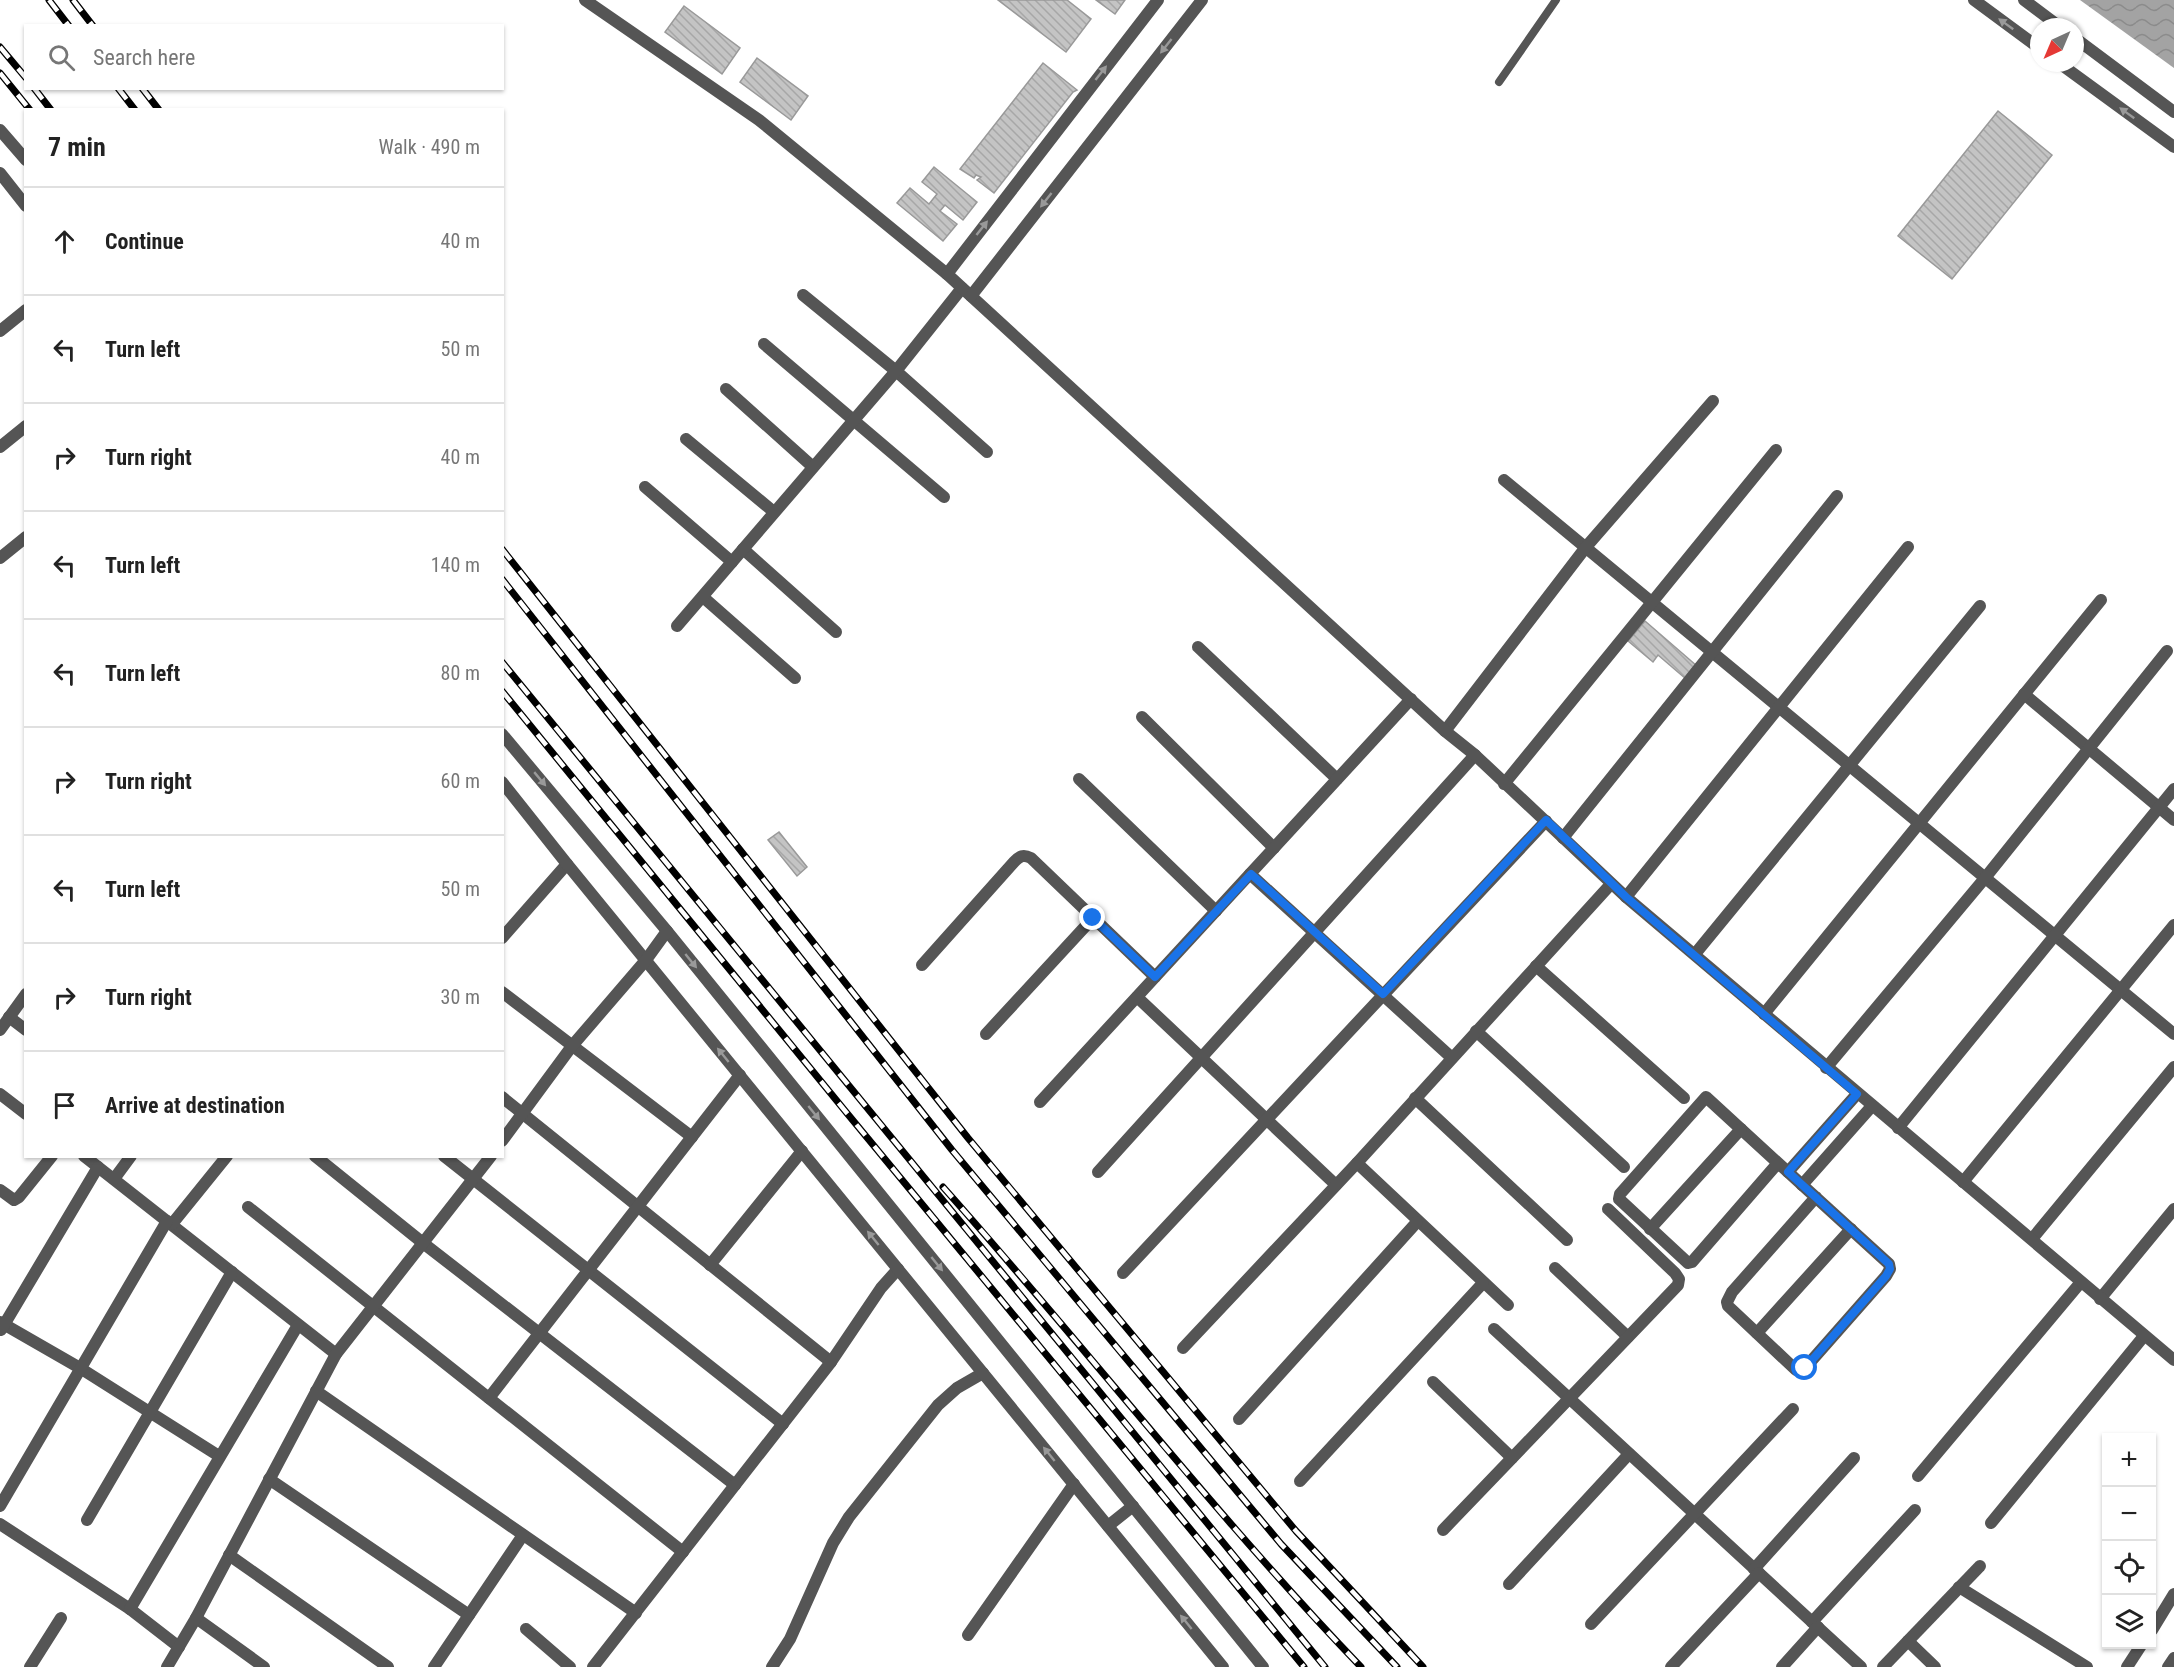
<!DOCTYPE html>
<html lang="en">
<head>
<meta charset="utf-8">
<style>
  body { margin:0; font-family:"Roboto Condensed",sans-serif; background:#f6f6f6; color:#222 }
  .controls { position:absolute; right:18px; bottom:18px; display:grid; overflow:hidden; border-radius:0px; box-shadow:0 2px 4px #0004 }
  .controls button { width:54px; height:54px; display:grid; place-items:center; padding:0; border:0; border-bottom:2px solid #e0e0e0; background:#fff; color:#222; font:30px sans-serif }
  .compass { position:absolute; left:2030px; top:18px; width:54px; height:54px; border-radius:50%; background:#fff; box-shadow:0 2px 4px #0004; rotate:224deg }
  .stop { position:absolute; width:18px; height:18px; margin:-14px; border:4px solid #1a73e8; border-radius:50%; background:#fff }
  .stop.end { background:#1a73e8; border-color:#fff; box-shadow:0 2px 6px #0008 }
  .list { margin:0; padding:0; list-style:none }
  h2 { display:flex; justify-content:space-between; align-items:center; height:78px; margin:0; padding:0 24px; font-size:26px }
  h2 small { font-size:20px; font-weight:400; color:#767676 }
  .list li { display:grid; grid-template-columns:39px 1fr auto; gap:18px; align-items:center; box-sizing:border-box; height:108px; padding:0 24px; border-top:2px solid #e0e0e0 }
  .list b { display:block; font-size:22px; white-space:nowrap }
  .list em { font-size:20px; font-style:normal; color:#767676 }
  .icon { flex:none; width:33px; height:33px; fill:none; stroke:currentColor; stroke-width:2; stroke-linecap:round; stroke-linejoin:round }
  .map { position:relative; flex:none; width:2174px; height:1667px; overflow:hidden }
  .search { position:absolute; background:#fff; box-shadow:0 2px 4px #0004; left:24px; top:24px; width:480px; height:66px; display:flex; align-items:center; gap:15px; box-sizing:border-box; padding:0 21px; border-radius:0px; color:#767676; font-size:22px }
  .panel { position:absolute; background:#fff; box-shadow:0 2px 4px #0004; left:24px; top:108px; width:480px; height:1050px; border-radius:0px }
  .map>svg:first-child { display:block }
  .water { fill:url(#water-waves) }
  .building { fill:url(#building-back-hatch); stroke:#999; stroke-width:1.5 }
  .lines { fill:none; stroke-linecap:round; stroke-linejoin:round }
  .service { stroke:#555; stroke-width:8 }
  .minor { stroke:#555; stroke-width:12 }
  .tertiary { stroke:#555; stroke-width:12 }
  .rail-casing { stroke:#000; stroke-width:7 }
  .rail { stroke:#fff; stroke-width:4.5; stroke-dasharray:14; stroke-linecap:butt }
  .oneway { fill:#999 }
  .route { stroke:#1a73e8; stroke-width:8 }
</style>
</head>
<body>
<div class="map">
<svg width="2174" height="1667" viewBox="0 0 2174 1667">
  <defs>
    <pattern id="water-waves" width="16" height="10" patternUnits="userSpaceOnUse" patternTransform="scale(1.5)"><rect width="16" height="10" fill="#a3a3a3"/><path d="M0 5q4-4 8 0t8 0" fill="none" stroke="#8b8b8b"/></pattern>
    <pattern id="building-back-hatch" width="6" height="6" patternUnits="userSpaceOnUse" patternTransform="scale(1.5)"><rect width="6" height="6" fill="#c4c4c4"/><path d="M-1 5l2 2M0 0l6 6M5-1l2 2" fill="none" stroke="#a7a7a7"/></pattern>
  </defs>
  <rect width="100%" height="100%" fill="#fff"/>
  <polygon class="water" points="2080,0 2174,0 2174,68"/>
  <g class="building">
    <polygon points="998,0 1067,0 1091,19 1066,52"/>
    <polygon points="1096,0 1125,0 1115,14"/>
    <polygon points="684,6 740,48 722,74 665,32"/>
    <polygon points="757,58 808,96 791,120 740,82"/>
    <polygon points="1043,63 1077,90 1073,92 994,193 977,180 981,177 976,175 974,178 960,169"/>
    <polygon points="1998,111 2052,155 1952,279 1898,236"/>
    <polygon points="934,167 977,202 963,220 945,205 940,211 957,224 943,241 897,203 910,188 929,204 937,194 922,182"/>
    <polygon points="1645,621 1697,666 1686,679 1658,655 1653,662 1628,641"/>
    <polygon points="779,832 807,867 797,876 768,840"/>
  </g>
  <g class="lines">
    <polyline class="service" points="1499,82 1556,0"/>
    <g class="minor">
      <polyline points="585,0 759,120 947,274"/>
      <polyline points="803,295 896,371 987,452"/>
      <polyline points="0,331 26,310"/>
      <polyline points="764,344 944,497"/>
      <polyline points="726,389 813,467"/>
      <polyline points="686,439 774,512"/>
      <polyline points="0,447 26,426"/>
      <polyline points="1504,480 2174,1034"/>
      <polyline points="645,487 732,562"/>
      <polyline points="743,549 836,632"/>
      <polyline points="0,558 26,537"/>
      <polyline points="703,597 795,678"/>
      <polyline points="677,626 896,371 962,288"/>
      <polyline points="1198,647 1337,779"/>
      <polyline points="2024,694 2174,820"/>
      <polyline points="1142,717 1274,848"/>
      <polyline points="1445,731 1586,547 1713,401"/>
      <polyline points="1079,779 1216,911"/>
      <polyline points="1504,784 1776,450"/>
      <polyline points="1563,838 1837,496"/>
      <polyline points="1250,874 1452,1058"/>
      <polyline points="1626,897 1908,547"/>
      <polyline points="502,938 567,864"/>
      <polyline points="1695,954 1980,606"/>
      <path d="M922,965L1014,862C1020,856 1023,854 1031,858L1155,977"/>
      <polyline points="1536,966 1684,1098"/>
      <polyline points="502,992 692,1137"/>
      <polyline points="1137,997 1336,1185"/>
      <polyline points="1764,1014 2101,600"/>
      <polyline points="9,1017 26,1030"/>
      <polyline points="0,1030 26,994"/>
      <polyline points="1476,1031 1624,1167"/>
      <polyline points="986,1034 1093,918"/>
      <polyline points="1826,1068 1985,878 2167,651"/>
      <polyline points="0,1094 26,1114"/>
      <polyline points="502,1097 831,1362"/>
      <polyline points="1415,1098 1567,1240"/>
      <polyline points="1040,1102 1411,699"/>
      <polyline points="1898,1128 2174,789"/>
      <polyline points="84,1156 336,1354"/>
      <polyline points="315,1156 423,1243 735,1485"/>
      <polyline points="444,1156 783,1424"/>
      <polyline points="1357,1163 1508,1305"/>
      <path d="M1778,1163L1692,1262L1688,1263L1619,1199L1620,1194L1706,1097L1778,1163C1815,1197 1852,1230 1889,1264L1890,1269L1886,1276L1805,1368L1796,1370L1728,1306L1727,1302L1732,1292L1816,1197"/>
      <polyline points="1098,1172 1475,755"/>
      <polyline points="1788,1172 1857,1094"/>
      <polyline points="114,1179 131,1156"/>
      <polyline points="1963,1182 2174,925"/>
      <polyline points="1802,1185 1872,1106"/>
      <polyline points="0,1190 14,1200 19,1197 52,1156"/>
      <polyline points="248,1207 683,1552"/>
      <polyline points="172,1224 227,1156"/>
      <polyline points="1650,1229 1741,1129"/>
      <polyline points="2032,1239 2174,1067"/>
      <polyline points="710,1265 802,1151"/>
      <polyline points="1555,1268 1628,1337"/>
      <polyline points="1123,1273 1546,821"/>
      <polyline points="2100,1299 2174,1209"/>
      <polyline points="0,1322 80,1368 219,1456"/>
      <polyline points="1494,1329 1861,1667"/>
      <polyline points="1,1330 98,1167"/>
      <polyline points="1757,1333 1851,1229"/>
      <polyline points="1183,1348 1357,1163 1611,884"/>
      <polyline points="1433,1382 1512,1458"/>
      <polyline points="316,1391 636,1613"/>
      <polyline points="489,1398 740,1075"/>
      <polyline points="1239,1419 1417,1222"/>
      <polyline points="1918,1476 2081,1282"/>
      <polyline points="269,1479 469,1615"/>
      <polyline points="1300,1481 1483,1283"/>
      <polyline points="0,1506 167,1221"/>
      <polyline points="87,1520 232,1272"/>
      <polyline points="1991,1523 2144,1336"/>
      <polyline points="0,1524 130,1609 179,1647"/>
      <polyline points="1443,1530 1678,1285 1679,1279 1675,1273 1608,1209"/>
      <polyline points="229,1555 388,1667"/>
      <polyline points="1754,1569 1854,1458"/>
      <polyline points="1509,1584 1629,1454"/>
      <polyline points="1959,1587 2087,1667"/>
      <polyline points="130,1609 298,1325"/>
      <polyline points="196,1618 264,1667"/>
      <polyline points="1812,1622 1915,1510"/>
      <polyline points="1591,1624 1793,1409"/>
      <polyline points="526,1629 570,1667"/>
      <polyline points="968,1635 1074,1484"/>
      <polyline points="1908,1641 1935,1667"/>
      <polyline points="30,1667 61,1618"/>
      <polyline points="434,1667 523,1535"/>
      <polyline points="593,1667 831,1362 881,1288 898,1269"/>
      <polyline points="772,1667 790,1639 833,1543 849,1517 938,1405 957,1388 983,1373"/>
      <polyline points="1671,1667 1759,1573"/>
      <polyline points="1782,1667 1818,1627"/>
      <polyline points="1883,1667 1980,1566"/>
    </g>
    <g class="tertiary">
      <polyline points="1158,0 947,274 1445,731 1475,755 1626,897 2174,1360"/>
      <polyline points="1974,0 2039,48"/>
      <polyline points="2024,0 2060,27"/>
      <polyline points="2075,38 2174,112"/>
      <polyline points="2059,63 2174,147"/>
      <polyline points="0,130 26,160"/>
      <polyline points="0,173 26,206"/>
      <polyline points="971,296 1202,0"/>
      <polyline points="502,734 667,931 1263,1667"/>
      <polyline points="502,782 567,864 1223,1667"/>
      <polyline points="502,1141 572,1046 646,960 667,931"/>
      <polyline points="1108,1526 1133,1506"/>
      <polyline points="2152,1630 2174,1594"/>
      <polyline points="167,1667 196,1618 336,1354 491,1156"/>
      <polyline points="2127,1667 2142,1644"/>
      <polyline points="2168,1667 2174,1658"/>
    </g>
    <g class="rail-casing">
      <g id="rail">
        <polyline points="49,0 69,26"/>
        <polyline points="73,0 93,26"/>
        <polyline points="0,47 26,78"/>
        <polyline points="0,73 30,110"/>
        <polyline points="34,88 51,110"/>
        <polyline points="118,88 135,110"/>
        <polyline points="142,88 159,110"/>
        <polyline points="502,549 968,1138 1296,1531 1423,1667"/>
        <polyline points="502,579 952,1150 1281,1544 1397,1667"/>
        <polyline points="502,662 1325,1667"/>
        <polyline points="502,691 846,1112 1304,1667"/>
        <path d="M943,1187C1084,1345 1214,1514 1361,1667"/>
      </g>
    </g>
    <use href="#rail" class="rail"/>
  </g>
  <defs><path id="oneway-solid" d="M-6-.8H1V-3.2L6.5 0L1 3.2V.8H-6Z" transform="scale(1.5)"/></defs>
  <g class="oneway">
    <use href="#oneway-solid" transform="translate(2006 24) rotate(-144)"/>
    <use href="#oneway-solid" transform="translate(1166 46) rotate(128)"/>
    <use href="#oneway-solid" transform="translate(1101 73) rotate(-52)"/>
    <use href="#oneway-solid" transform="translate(2127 113) rotate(-144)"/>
    <use href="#oneway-solid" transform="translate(1046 200) rotate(128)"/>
    <use href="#oneway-solid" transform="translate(982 228) rotate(-52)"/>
    <use href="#oneway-solid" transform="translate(540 779) rotate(50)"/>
    <use href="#oneway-solid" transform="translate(691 961) rotate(51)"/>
    <use href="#oneway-solid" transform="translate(723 1055) rotate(-129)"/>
    <use href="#oneway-solid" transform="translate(814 1113) rotate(51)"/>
    <use href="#oneway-solid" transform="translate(873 1238) rotate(-129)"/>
    <use href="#oneway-solid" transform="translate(937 1264) rotate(51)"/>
    <use href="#oneway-solid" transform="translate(1049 1454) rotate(-129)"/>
    <use href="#oneway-solid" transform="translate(1186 1622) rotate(-129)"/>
  </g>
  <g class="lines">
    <polyline class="route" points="1093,918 1155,977 1251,874 1383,994 1546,820 1626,897 1857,1094 1788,1172 1889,1264 1890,1269 1886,1276 1805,1368"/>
  </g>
</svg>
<div class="controls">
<button>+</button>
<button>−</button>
<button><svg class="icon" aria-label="locate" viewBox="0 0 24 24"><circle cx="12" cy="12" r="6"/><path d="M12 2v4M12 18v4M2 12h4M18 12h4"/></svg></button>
<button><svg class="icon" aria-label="layers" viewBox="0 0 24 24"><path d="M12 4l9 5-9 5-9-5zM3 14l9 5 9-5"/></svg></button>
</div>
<svg class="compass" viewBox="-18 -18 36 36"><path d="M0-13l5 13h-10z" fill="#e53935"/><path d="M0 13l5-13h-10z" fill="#767676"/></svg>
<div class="stop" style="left:1805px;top:1368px"></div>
<div class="stop end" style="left:1093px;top:918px"></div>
<div class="search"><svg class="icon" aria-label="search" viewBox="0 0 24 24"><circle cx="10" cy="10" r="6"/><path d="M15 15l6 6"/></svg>Search here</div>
<section class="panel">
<h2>7 min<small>Walk · 490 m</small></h2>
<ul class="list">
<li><svg class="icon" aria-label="ahead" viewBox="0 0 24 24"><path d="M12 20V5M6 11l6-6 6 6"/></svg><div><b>Continue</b></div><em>40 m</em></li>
<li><svg class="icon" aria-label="left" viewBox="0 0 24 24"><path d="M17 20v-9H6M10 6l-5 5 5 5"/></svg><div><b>Turn left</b></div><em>50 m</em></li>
<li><svg class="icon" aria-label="right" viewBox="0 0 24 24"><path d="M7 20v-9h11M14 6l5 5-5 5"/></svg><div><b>Turn right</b></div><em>40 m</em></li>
<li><svg class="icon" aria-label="left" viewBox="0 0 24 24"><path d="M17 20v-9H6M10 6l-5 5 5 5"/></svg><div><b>Turn left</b></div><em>140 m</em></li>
<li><svg class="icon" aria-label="left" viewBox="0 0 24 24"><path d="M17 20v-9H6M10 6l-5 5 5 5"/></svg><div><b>Turn left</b></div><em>80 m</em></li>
<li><svg class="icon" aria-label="right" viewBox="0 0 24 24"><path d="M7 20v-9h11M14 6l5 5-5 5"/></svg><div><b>Turn right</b></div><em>60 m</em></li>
<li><svg class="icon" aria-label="left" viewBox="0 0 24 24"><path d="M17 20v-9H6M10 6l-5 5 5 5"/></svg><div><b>Turn left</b></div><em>50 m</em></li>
<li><svg class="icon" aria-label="right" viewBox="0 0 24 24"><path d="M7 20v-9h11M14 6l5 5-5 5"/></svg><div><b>Turn right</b></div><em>30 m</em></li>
<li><svg class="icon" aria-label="arrive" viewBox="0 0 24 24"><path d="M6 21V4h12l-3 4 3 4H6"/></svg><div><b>Arrive at destination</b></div></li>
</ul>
</section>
</div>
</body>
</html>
